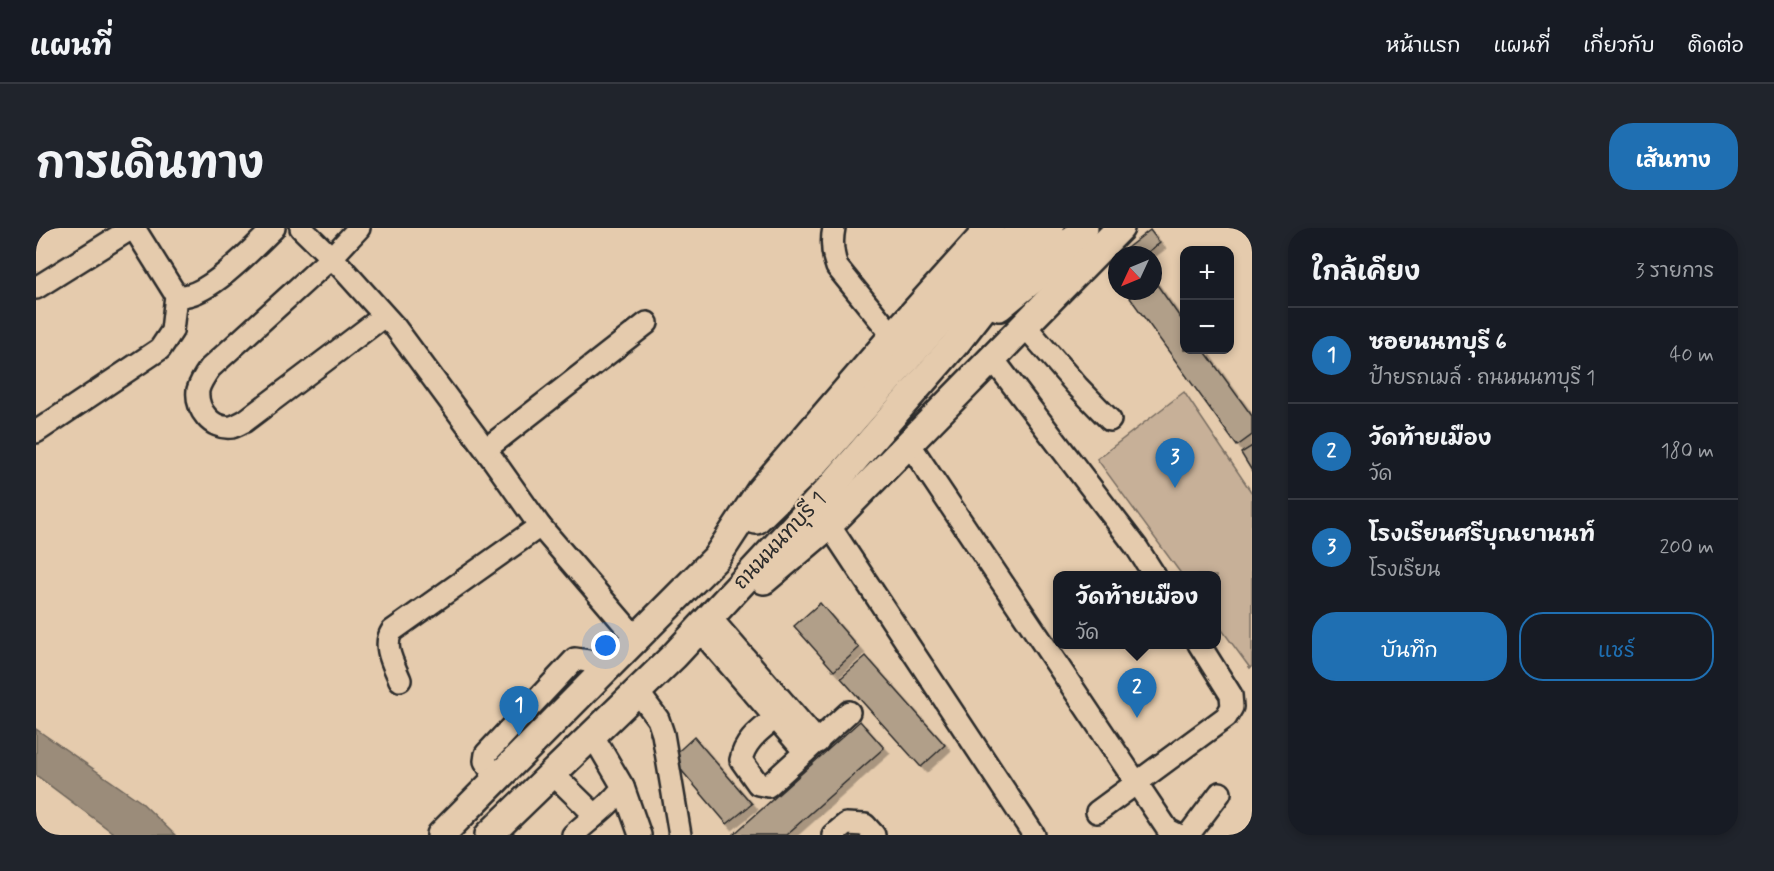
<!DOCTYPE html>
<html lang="th">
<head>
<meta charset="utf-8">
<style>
  body { margin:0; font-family:Mynerve,"Playpen Sans Thai",sans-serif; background:#20242c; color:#f1f3f6 }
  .controls { position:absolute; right:18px; top:18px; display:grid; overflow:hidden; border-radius:12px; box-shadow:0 3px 9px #0003 }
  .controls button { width:54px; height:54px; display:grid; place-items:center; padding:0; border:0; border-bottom:2px solid #363941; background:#171b24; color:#f1f3f6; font:30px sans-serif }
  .compass { position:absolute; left:1072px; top:18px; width:54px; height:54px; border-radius:50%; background:#171b24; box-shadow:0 3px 9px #0003; rotate:226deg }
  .you { position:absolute; left:570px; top:418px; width:21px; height:21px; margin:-15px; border:4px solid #fff; border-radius:50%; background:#1a73e8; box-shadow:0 0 0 9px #1a73e833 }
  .badge { display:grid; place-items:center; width:39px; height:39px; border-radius:50%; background:#1f6fb2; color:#fff; font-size:20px; font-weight:700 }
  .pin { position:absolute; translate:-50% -50px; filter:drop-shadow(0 2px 3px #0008) }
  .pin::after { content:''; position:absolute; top:32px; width:21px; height:18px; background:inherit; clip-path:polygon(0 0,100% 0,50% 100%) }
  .popup { position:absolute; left:1017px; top:343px; width:168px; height:78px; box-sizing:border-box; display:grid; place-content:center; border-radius:12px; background:#171b24; filter:drop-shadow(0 2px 4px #0005); font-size:20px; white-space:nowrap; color:#9ea1a6 }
  .popup b { font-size:22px; color:#f1f3f6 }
  .popup::after { content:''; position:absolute; left:50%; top:100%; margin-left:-12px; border:12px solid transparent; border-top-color:#171b24 }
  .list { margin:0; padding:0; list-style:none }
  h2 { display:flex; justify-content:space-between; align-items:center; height:78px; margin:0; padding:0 24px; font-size:26px }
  h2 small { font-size:20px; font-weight:400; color:#9ea1a6 }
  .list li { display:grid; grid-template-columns:39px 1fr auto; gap:18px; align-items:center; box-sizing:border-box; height:96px; padding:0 24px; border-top:2px solid #363941 }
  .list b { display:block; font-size:22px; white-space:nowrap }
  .list p { margin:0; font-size:20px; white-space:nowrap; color:#9ea1a6 }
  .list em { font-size:20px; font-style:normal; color:#9ea1a6 }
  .actions { display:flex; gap:12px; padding:18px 24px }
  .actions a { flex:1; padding:14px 0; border:2px solid #1f6fb2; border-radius:24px; text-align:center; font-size:21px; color:#1f6fb2 }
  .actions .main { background:#1f6fb2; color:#fff }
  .map { position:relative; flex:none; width:1216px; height:607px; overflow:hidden; border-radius:24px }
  header { display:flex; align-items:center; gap:36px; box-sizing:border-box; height:84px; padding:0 30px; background:#171b24; border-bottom:2px solid #363941 }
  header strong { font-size:28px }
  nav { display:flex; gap:33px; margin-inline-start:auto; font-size:21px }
  .intro { display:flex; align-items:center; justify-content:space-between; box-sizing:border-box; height:144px; padding:0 36px }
  h1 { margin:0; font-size:42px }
  .button { padding:15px 27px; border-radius:24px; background:#1f6fb2; color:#fff; font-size:21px; font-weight:700 }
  main { display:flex; gap:36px; padding:0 36px }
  aside { flex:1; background:#171b24; border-radius:24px; box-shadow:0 3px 9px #0003 }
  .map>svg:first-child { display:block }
  .green { fill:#c7b098; stroke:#796e62; stroke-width:1.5 }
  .water { fill:#9b8c7a; stroke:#6e655a; stroke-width:1.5 }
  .building { fill:#b19f89; stroke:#2b2b2b; stroke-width:1.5; filter:url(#shadow) }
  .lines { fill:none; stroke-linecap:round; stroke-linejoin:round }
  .minor-casing { stroke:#2b2b2b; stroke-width:26 }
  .major-casing { stroke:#2b2b2b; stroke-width:32 }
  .minor { stroke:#e5cbad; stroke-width:21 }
  .major { stroke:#e5cbad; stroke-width:27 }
  .labels { text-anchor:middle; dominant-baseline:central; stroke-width:4.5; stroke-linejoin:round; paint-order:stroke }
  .street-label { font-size:21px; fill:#2b2b2b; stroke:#e5cbad }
</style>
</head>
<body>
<header>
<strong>แผนที่</strong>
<nav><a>หน้าแรก</a><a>แผนที่</a><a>เกี่ยวกับ</a><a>ติดต่อ</a></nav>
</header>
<div class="intro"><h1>การเดินทาง</h1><a class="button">เส้นทาง</a></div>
<main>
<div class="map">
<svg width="1216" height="607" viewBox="0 0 1216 607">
  <defs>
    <filter id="shadow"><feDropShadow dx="5.5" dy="5.5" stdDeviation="0" flood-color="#0004"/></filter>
  </defs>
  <rect width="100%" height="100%" fill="#e5cbad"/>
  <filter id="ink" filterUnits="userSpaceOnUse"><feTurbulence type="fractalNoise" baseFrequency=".0167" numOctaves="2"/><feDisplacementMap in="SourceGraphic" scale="12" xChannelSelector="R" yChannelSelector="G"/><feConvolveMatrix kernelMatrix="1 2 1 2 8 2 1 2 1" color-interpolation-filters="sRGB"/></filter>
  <g filter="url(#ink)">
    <polygon class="green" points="1148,164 1216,265 1216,438 1214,440 1181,395 1180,348 1146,347 1061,231"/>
    <polygon class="water" points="0,501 105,574 139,607 80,607 0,547"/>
    <g class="building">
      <polygon points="1114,2 1124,15 1108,27 1082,27"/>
      <polygon points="1081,28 1081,48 1071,36"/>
      <polygon points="1117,51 1148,95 1148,122 1168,122 1216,188 1216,207 1201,218 1089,63 1117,63"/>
      <polygon points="1216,218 1216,243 1205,225"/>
      <polygon points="784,375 823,420 798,443 758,398"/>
      <polygon points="830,428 909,517 885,539 805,450"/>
      <polygon points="824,493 848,520 750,607 697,607"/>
      <polygon points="658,509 716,576 691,596 635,530"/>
    </g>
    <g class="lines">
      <g class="minor-casing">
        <g id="minor">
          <polyline points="265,0 305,39 359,99 458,233 504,298 600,410"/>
          <path d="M323,0L295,30L174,140C169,147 164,154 162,162C160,181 175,202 196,199C200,198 205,195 209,193L348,88"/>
          <path d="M798,0C795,14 796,25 801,39L857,108"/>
          <polyline points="0,60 96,0"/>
          <path d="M140,67C167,75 219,18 238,0"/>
          <polyline points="989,98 1041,158 1074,192"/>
          <polyline points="957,131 1101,320 1119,348"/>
          <polyline points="0,204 124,121 136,103 140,67 98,0"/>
          <polyline points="872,214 1132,602 1142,607"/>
          <polyline points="450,221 611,95"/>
          <polyline points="793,297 998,607"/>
          <polyline points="678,394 782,514"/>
          <polyline points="666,405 769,524"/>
          <path d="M364,452C358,437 346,418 356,403L504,298"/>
          <polyline points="602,464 622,491 627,506 644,607"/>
          <path d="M739,490C725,502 709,512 705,532L722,556L732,558L813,484"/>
          <polyline points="517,546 559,587"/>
          <polyline points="460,551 449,533 450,526 539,431 552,433 566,444"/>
          <polyline points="587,559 604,607"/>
          <polyline points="1061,584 1190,489 1196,479 1195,467 1163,416"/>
          <path d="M537,607C554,591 574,578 587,559L557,508"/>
          <polyline points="797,607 810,596 829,597 838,607"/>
          <polyline points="1149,607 1153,606 1184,565"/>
        </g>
      </g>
      <g class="major-casing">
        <g id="major">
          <polyline points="963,79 1007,43 1048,0"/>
          <polyline points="720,292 780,234 986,0"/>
          <polyline points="728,352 793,297 1084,0"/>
          <polyline points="405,607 680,330 724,263 857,108 954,0"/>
          <polyline points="453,607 638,428 793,261 920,115 990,26 1014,0"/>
        </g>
      </g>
      <use href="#minor" class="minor"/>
      <use href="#major" class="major"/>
    </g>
  </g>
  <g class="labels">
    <g class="street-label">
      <text transform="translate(744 313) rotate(-47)">ถนนนนทบุรี 1</text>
    </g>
  </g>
</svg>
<div class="controls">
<button>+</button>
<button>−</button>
</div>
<svg class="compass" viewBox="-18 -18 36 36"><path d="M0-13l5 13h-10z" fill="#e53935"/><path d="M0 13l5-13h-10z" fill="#9ea1a6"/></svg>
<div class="you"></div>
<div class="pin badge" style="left:483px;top:508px">1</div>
<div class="pin badge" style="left:1101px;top:490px">2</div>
<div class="popup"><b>วัดท้ายเมือง</b>วัด</div>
<div class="pin badge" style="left:1139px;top:260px">3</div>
</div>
<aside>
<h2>ใกล้เคียง<small>3 รายการ</small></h2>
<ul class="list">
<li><span class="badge">1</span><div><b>ซอยนนทบุรี 6</b><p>ป้ายรถเมล์ · ถนนนนทบุรี 1</p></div><em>40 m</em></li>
<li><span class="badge">2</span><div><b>วัดท้ายเมือง</b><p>วัด</p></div><em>180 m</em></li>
<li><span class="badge">3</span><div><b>โรงเรียนศรีบุณยานนท์</b><p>โรงเรียน</p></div><em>200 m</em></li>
</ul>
<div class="actions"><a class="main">บันทึก</a><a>แชร์</a></div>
</aside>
</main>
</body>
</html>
